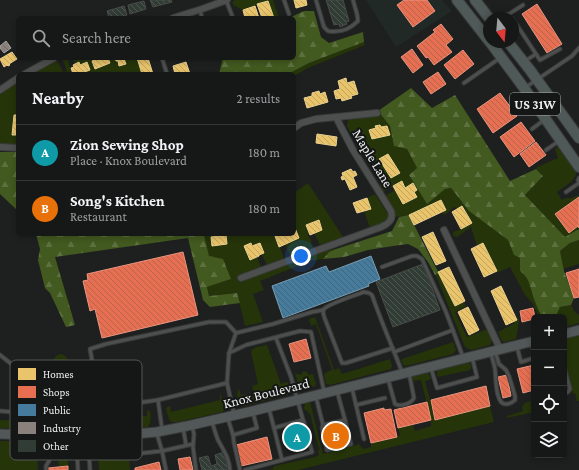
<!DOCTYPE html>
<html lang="en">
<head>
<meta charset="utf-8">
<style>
  body { margin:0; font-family:"Crimson Pro",serif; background:#232424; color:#f1f3f6 }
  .controls { position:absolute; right:12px; bottom:12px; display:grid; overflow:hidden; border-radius:6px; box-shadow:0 2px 6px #0003 }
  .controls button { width:36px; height:36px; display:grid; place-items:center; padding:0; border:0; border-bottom:1px solid #353636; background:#161717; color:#f1f3f6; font:20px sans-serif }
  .compass { position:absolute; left:483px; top:12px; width:36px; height:36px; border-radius:50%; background:#161717; box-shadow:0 2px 6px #0003; rotate:164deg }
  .you { position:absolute; left:301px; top:256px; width:14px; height:14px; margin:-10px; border:3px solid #fff; border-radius:50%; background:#1a73e8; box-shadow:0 0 0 6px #1a73e833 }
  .badge { display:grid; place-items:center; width:26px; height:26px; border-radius:50%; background:#7c3aed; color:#fff; font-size:13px; font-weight:700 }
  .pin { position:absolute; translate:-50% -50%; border:2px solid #fff; box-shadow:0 1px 4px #0006 }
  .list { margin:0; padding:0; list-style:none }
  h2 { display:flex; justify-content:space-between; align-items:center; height:52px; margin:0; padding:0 16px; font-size:17px }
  h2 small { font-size:13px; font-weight:400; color:#9e9fa1 }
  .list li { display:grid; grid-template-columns:26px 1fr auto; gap:12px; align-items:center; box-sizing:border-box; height:56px; padding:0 16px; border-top:1px solid #353636 }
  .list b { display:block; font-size:15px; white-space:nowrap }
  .list p { margin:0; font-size:13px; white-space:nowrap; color:#9e9fa1 }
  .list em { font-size:13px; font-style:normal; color:#9e9fa1 }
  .icon { flex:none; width:22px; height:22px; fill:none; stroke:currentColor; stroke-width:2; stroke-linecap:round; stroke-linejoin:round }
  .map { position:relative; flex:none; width:579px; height:470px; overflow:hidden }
  .search { position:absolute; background:#161717; box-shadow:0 2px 6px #0003; left:16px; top:16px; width:280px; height:44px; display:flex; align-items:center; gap:10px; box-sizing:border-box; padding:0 14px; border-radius:6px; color:#9e9fa1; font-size:15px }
  .panel { position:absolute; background:#161717; box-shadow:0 2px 6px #0003; left:16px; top:72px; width:280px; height:164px; border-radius:6px }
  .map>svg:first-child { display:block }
  .built { fill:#212926 }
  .green { fill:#253409 }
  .forest { fill:url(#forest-firs) }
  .homes { fill:url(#homes-back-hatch); stroke:#ead191 }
  .shops { fill:url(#shops-back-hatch); stroke:#e89580 }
  .public { fill:url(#public-back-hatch); stroke:#779eb5 }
  .industry { fill:url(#industry-back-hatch); stroke:#a7a29e }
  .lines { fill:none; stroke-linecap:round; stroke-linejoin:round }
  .stream { stroke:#1b4d57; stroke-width:2 }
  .building { fill:url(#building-back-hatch); stroke:#4a4c4b }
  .service-casing { stroke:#393a3a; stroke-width:5 }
  .minor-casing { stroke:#393a3a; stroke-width:8 }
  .secondary-casing { stroke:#393a3a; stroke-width:11 }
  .trunk-casing { stroke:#393a3a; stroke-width:12 }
  .service { stroke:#4d4f4e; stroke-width:3 }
  .minor { stroke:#4d4f4e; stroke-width:6 }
  .secondary { stroke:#525757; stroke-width:9 }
  .trunk { stroke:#4f5958; stroke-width:10 }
  .labels { text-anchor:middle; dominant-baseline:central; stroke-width:4; stroke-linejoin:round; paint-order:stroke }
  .shield { fill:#141716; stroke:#aaaeac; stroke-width:1 }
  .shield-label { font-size:13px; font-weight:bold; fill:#ebeeed }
  .street-label { font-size:14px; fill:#ebeeed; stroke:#141716 }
  .key { fill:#141716; stroke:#545856; stroke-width:1 }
  .key-label { font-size:11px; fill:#ebeeed }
</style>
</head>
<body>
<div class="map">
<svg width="579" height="470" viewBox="0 0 579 470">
  <defs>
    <pattern id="forest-firs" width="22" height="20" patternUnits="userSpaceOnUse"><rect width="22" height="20" fill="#42591f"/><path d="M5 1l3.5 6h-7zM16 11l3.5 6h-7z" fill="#5d7140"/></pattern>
    <pattern id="homes-back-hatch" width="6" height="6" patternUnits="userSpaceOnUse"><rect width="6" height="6" fill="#e9c46a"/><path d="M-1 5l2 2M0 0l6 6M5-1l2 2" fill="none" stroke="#c0a561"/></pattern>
    <pattern id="shops-back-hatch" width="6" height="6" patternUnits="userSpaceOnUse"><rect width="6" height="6" fill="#e76f51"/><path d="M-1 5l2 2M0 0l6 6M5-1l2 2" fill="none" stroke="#b7634e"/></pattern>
    <pattern id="public-back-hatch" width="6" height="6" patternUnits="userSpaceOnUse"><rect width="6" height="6" fill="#457b9d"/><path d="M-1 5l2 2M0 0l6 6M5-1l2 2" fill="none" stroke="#456476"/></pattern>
    <pattern id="industry-back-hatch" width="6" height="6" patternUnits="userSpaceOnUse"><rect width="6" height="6" fill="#8a817c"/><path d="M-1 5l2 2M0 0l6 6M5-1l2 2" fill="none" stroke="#6f6a67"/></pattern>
    <pattern id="building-back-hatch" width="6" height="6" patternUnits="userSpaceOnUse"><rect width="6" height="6" fill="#313c35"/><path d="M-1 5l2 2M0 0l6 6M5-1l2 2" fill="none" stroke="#4f5853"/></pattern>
  </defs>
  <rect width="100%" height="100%" fill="#1e1f1f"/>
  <polygon class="built" points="366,0 442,0 452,11 396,47"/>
  <g class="green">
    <polygon points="236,0 273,0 279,18 274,18 267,1 243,10 233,5 233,1"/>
    <polygon points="364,42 365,45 308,68 294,76 294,74 287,74 309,63"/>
    <polygon points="62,58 68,58 71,74 31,74 55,61 58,62 63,72 67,71"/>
    <polygon points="72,58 93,58 94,61 92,62 95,69 110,63 108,58 115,58 116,61 118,61 120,66 126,64 124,59 137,58 142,74 82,74 82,73 90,69 87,62 80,65 79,63 75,64"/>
    <polygon points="18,82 18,115 14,115 12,134 18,135 18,146 0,144 0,93"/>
    <path d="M378,111L390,126L394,146L407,149L417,168L409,175L427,203L445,189L451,188L469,211L508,240L514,255L520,258V271C530,278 530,288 534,299C536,305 539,311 542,316L543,317H539L533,304L525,295L510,267L497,273L483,243L477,246L471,227L457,237L453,236V232L461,229L472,223L462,206L457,209L455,207C451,209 448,213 444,215L442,212L446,210L441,200L409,215L395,217L394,212L385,196L395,190L404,204L417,197L414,192L417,189L413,183L405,188L402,181L383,192L374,170L383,165L391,178L399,173L388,154L372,164L364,155L355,141L347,126L348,120L350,118Z"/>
    <path d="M559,145L577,169C576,182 566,185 557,192L562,200C569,196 571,200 577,195L579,197L555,215L569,233L578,226L579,230H577L565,237L525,195L543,176L536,169L537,167L558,158L555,149Z"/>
    <polygon points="308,183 343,237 320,245 314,233 322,230 318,220 306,225 309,233 308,235 311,240 312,248 291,257 285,244 299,238 295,228 294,228 294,193"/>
    <path d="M375,194L389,216C386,224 378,225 370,228L364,211L371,208L367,198Z"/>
    <polygon points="207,234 280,234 275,236 284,258 267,265 261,253 252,246 251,243 244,246 250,260 257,257 261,267 237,276 239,282 325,250 336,249 329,252 323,259 310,261 260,281 264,290 253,294 263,322 245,326 237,293 209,296 207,287 231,279 209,257 204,235"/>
    <polygon points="579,240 579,264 563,269 560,251 570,243"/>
    <polygon points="439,273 455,306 464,302 466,306 455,312 467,337 485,330 487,330 492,340 490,345 471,350 465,347 437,278 435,275"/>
    <polygon points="571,305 575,312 579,315 579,323 564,327 564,317 553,317 556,316 560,307"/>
    <polygon points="315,317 334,370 339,368 342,374 390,359 392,366 391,369 330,385 326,384 324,375 325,373 332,370 316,324 311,326 309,319"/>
    <polygon points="519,319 519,322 516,339 504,342 502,341 498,332 515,323 514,322"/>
    <polygon points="579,335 579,401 577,401 575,393 573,394 564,361 564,339"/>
    <polygon points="453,342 456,350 453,354 406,366 403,365 401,360 402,359"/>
    <path d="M267,345L281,384L287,382C291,385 291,389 290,394L245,406H240L237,395L238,390L239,389L241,395L254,393L252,386L258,384L251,352L252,350L256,347Z"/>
    <path d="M60,354C68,355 68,361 70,368L64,370L68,391L74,390C74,394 73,395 69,397L65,396L34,372L41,362L48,367L56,356Z"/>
    <polygon points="469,363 471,365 471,368 470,370 438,377 437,375 437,371 438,370"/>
    <polygon points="303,371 307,372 308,375 313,374 316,384 315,386 302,390 300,389 295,373 301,375"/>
    <polygon points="427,372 429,374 431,379 425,381 435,419 490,406 494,422 298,470 268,470 273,469 274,466 315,457 319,455 318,450 320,449 318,446 310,413 308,414 308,411 305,410 304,408 305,403 310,402 323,454 357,445 359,443 360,446 364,449 371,447 371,443 397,437 400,435 398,428 413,425 415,431 431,426 431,420 421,380 414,381 412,378 414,376"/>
    <polygon points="220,394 221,395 224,410 222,412 178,422 173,422 170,421 167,413 166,409 168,406 170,406 171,412 220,400"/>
    <polygon points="534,400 534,412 507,418 507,416 523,411 522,407 526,402"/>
    <path d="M147,410L150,411C151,416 151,422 148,427H147L114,430L93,431L90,430L87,420L88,417L99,413L101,419L147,416Z"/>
    <polygon points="0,420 72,422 76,424 77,429 74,431 0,428"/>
    <polygon points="0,441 44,442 46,446 45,454 43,456 37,456 38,470 0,470"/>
    <polygon points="128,441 130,470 99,470 97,449 94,447 94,444"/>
    <polygon points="53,442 69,442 72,443 71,447 67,447 68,466 59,467 58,454 53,454 52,452 51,444"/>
  </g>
  <g class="forest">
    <polygon points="304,11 314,11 321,37 329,43 363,32 364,42 309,63 288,74 219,74 223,58 294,58 294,18 289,18"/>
    <path d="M411,88L432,108L455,95L510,181L536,169L543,176L525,195L565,237L577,230H579V240L570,243L560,251L564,271L574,298L571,305L560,307L556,316L553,317H542C539,311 536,305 534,299C530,288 530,278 520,271V258L514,255L508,240L469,211L451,188L445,189L427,204L409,175L417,168L407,149L394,146L390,126L378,111Z"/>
    <polygon points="0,152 18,152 18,211 0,194"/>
    <polygon points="409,215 435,266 439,273 435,275 428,262 418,249 408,244 393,246 368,250 344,257 323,259 329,252 336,249 392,231 399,217"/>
    <polygon points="36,234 207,234 204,235 209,256 223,259 231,279 207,287 209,296 237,293 240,303 210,307 203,300 188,238 55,257 75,325 66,327 50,293 45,288 38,260 40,249"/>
  </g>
  <g class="homes">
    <polygon points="294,0 306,0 307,5 296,8"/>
    <polygon points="268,1 274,18 262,18 257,4"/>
    <polygon points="255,6 259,18 245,18 243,10"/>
    <polygon points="12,52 17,59 9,64 10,65 8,66 7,65 4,67 0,59"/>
    <polygon points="100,58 108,58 110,63 95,69 92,61"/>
    <polygon points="115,58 127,58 124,59 126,64 119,66 118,61 116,61"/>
    <polygon points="137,58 148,58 153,74 142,74"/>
    <polygon points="79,62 80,65 87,62 90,70 82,73 82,74 73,74 71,68 74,67 73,65"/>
    <polygon points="186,62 190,74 175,74 173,66"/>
    <polygon points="346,78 347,83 354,81 358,94 351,96 352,98 342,101 341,98 336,99 334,91 340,89 338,81"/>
    <polygon points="319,91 320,94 325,92 328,102 307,108 304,98 312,96 312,93"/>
    <polygon points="14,115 18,115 18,135 12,135"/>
    <polygon points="380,125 381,127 387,126 390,135 372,139 369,130 376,128 375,126"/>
    <polygon points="317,134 337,137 336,146 316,143"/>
    <polygon points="388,154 400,173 391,178 379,159"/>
    <polygon points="351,169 353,172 355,171 357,175 353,177 357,187 350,190 345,179 342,180 341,177 343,176 342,173"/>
    <polygon points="402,181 405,188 413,183 417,190 414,192 417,197 403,204 393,186"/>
    <polygon points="367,198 371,209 357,213 353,203"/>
    <polygon points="441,200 446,210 414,225 409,215"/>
    <polygon points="462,206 472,223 461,229 452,212"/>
    <polygon points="319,220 322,230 310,235 306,225"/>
    <polygon points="294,228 295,228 299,238 279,247 275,236 280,234 294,234"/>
    <polygon points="433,232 446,261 436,265 422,237"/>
    <polygon points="226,235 227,244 212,246 211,237"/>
    <polygon points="251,243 252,246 260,243 264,253 259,255 259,256 250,260 244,246"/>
    <polygon points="483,243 497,271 484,277 471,249"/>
    <polygon points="449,267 465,301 455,306 438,272"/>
    <polygon points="501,286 517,320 506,325 491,291"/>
    <polygon points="468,307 479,330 469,335 458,312"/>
  </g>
  <g class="shops">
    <polygon points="404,0 427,0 435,11 413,27 397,5"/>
    <polygon points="537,4 562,44 547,53 522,14"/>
    <polygon points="441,24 453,39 446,45 452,52 434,65 428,57 426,58 417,46 435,32 433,30"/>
    <polygon points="412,49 423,65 413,73 401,57"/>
    <polygon points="463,50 474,64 455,79 444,65"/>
    <polygon points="438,72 446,84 431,94 423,82"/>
    <polygon points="500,93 517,116 493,133 477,109"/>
    <polygon points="521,122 535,141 514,157 500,137"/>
    <polygon points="536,142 546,155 529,167 520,154"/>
    <polygon points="579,197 579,228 578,226 569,233 555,214"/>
    <polygon points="183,252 198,315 102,338 95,309 90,311 83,281 88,280 87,274"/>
    <polygon points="579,269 579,297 574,298 566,273"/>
    <polygon points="533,308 535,317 534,317 534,319 522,322 520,311"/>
    <polygon points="306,339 311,358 294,362 289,344"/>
    <polygon points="534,365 534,390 523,393 517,369"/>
    <polygon points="507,375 511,396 503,398 498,377"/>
    <polygon points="486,386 490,406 435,420 431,400"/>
    <polygon points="427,402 431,420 398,428 394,410"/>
    <polygon points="384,408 384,410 391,409 397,437 371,443 364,413"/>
    <polygon points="343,424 348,443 328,447 324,429"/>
    <polygon points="298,425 298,426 302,425 307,446 292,450 287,429 294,427 293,426"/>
    <polygon points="267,437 272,459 241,466 236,445"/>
    <polygon points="190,457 193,470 180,470 178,459"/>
    <polygon points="159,462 161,470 135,470 135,468"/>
    <polygon points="68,466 68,470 48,470 48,468"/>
  </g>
  <polygon class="public" points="371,256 380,279 368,284 369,286 283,318 272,286 326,266 329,272"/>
  <polygon class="industry" points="6,41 11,48 4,53 0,48 0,46"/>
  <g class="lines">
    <polyline class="stream" points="90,429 100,419"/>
  </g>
  <g class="building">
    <polygon points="150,0 171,0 172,2 153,7"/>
    <polygon points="326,0 343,0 349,21 346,22 347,24 340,27 339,24 334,25"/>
    <polygon points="144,1 146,9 130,14 128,5"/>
    <polygon points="124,6 127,15 120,17 120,18 109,18 107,11"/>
    <polygon points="423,264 440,310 393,327 376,282"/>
    <polygon points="224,452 228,470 202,470 199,458 208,456 211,466 217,464 215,455"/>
  </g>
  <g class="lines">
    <g class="service-casing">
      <g id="service">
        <polyline points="226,0 233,18"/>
        <polyline points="284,0 289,14"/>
        <path d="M316,0L324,27L328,31C339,33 350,29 358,21L357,14L353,0"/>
        <polyline points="200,10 202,18"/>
        <polyline points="491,18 509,14 523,5"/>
        <polyline points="513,19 536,54 525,61"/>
        <polyline points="536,54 540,60 560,49"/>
        <polyline points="162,58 167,74"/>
        <polyline points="464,83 500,58"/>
        <polyline points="526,87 572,56 579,48"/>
        <polyline points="532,129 544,120"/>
        <polyline points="546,150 559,141"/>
        <polyline points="579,178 578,180 579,182"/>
        <polyline points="566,192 579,183"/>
        <polyline points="382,267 412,256 417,256 422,259 446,312 463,357"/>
        <polyline points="531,344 534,351"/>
        <polyline points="517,347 521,362 534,358"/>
        <path d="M393,348L346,363H342L325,319C324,316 322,313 324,309C328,304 356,295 364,292L369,293L372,295C381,321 392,346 402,372"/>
        <polyline points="394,352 453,330"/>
        <polyline points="229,353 236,333 273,324 312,312 323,310"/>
        <path d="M491,354C492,358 494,364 495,369C496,376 495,405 506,404C510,404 512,403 515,400V396L509,376L506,370L499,364L495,351"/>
        <polyline points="0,355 79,417 83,435"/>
        <polyline points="564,366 570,389 568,392 564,394"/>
        <polyline points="431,368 437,388 477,377 472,357"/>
        <path d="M388,379L395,404C400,407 411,404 414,398L409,373"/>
        <polyline points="227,383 229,353 246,345 300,331 311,332 324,391"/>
        <polyline points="352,388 364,439"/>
        <polyline points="316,397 323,425 345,420 337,391"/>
        <polyline points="356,405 385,398"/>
        <polyline points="269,409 274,428 303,420 291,377 276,338"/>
        <polyline points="101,410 90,349 106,344 209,322 226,322 236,333"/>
        <polyline points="0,411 79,417 115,406 158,400"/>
        <polyline points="228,419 233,435 257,428 253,413"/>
        <path d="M212,422C214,428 216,435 218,440C224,451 229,458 230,470"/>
        <polyline points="323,425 322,428 327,450 351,444 345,420"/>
        <polyline points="192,426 194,434 193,447 196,470"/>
        <polyline points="183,427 186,445"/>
        <polyline points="274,428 282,460"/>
        <polyline points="162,429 158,400 227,383 234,414"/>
        <polyline points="157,434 162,451 193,444"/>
        <polyline points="131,435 134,454 162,451 166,470"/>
        <polyline points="233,435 234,443 240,470"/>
        <polyline points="76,438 78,470"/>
        <polyline points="88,438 90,470"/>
        <polyline points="46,470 46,466 49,461 48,436"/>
        <polyline points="245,470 312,452 304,422 303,420"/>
      </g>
    </g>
    <g class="minor-casing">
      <g id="minor">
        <polyline points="173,18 202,9 227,0"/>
        <polyline points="25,74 54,58"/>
        <polyline points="0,90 18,78"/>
        <polyline points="294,128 301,123 316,119 377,113"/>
        <polyline points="0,147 18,148"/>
        <polyline points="444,230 500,349"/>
        <path d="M241,278L381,227C388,224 394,220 391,211L353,150L340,125L336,117"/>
      </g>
    </g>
    <g class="secondary-casing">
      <g id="secondary">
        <polyline points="564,334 579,330"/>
        <polyline points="0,434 101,437 157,432 187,426 253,411 534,341"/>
      </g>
    </g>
    <g class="trunk-casing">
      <g id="trunk">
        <polyline points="457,0 489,41"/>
        <polyline points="475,0 489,18"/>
        <polyline points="490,42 524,88 579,167"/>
        <polyline points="508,42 530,70 579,138"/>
      </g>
    </g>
    <use href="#service" class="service"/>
    <use href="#minor" class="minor"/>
    <use href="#secondary" class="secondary"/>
    <use href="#trunk" class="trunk"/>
  </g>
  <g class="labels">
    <rect class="shield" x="510" y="93" width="50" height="22" rx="3"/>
    <g class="shield-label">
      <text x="535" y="104">US 31W</text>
    </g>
    <g class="street-label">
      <text transform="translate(373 158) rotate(59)">Maple Lane</text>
      <text transform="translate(266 393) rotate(-14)">Knox Boulevard</text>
    </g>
  </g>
  <rect x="10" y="360" width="132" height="100" rx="6" class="key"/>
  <rect x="18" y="368" width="18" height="12" fill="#e9c46a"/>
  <rect x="18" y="386" width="18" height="12" fill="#e76f51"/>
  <rect x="18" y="404" width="18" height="12" fill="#457b9d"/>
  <rect x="18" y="422" width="18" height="12" fill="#8a817c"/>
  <rect x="18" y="440" width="18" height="12" fill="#313c35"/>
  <g class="key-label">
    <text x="43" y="378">Homes</text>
    <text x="43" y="396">Shops</text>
    <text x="43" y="414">Public</text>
    <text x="43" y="432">Industry</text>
    <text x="43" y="450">Other</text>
  </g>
</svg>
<div class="controls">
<button>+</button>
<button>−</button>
<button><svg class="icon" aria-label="locate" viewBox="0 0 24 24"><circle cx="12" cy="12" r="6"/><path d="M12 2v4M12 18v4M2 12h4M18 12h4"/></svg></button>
<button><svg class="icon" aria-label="layers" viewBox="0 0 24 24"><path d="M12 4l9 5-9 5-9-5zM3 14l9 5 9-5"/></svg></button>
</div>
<svg class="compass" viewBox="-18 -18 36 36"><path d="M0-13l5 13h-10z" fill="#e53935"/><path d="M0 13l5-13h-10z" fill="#9e9fa1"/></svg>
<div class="you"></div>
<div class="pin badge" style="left:297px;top:437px;background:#0f9aa8">A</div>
<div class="pin badge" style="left:336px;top:436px;background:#e8710a">B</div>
<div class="search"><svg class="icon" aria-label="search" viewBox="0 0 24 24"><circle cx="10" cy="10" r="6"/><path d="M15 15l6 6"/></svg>Search here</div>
<section class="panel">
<h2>Nearby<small>2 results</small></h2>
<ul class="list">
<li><span class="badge" style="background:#0f9aa8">A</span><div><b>Zion Sewing Shop</b><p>Place · Knox Boulevard</p></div><em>180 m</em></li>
<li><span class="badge" style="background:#e8710a">B</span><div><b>Song's Kitchen</b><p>Restaurant</p></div><em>180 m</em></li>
</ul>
</section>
</div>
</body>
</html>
